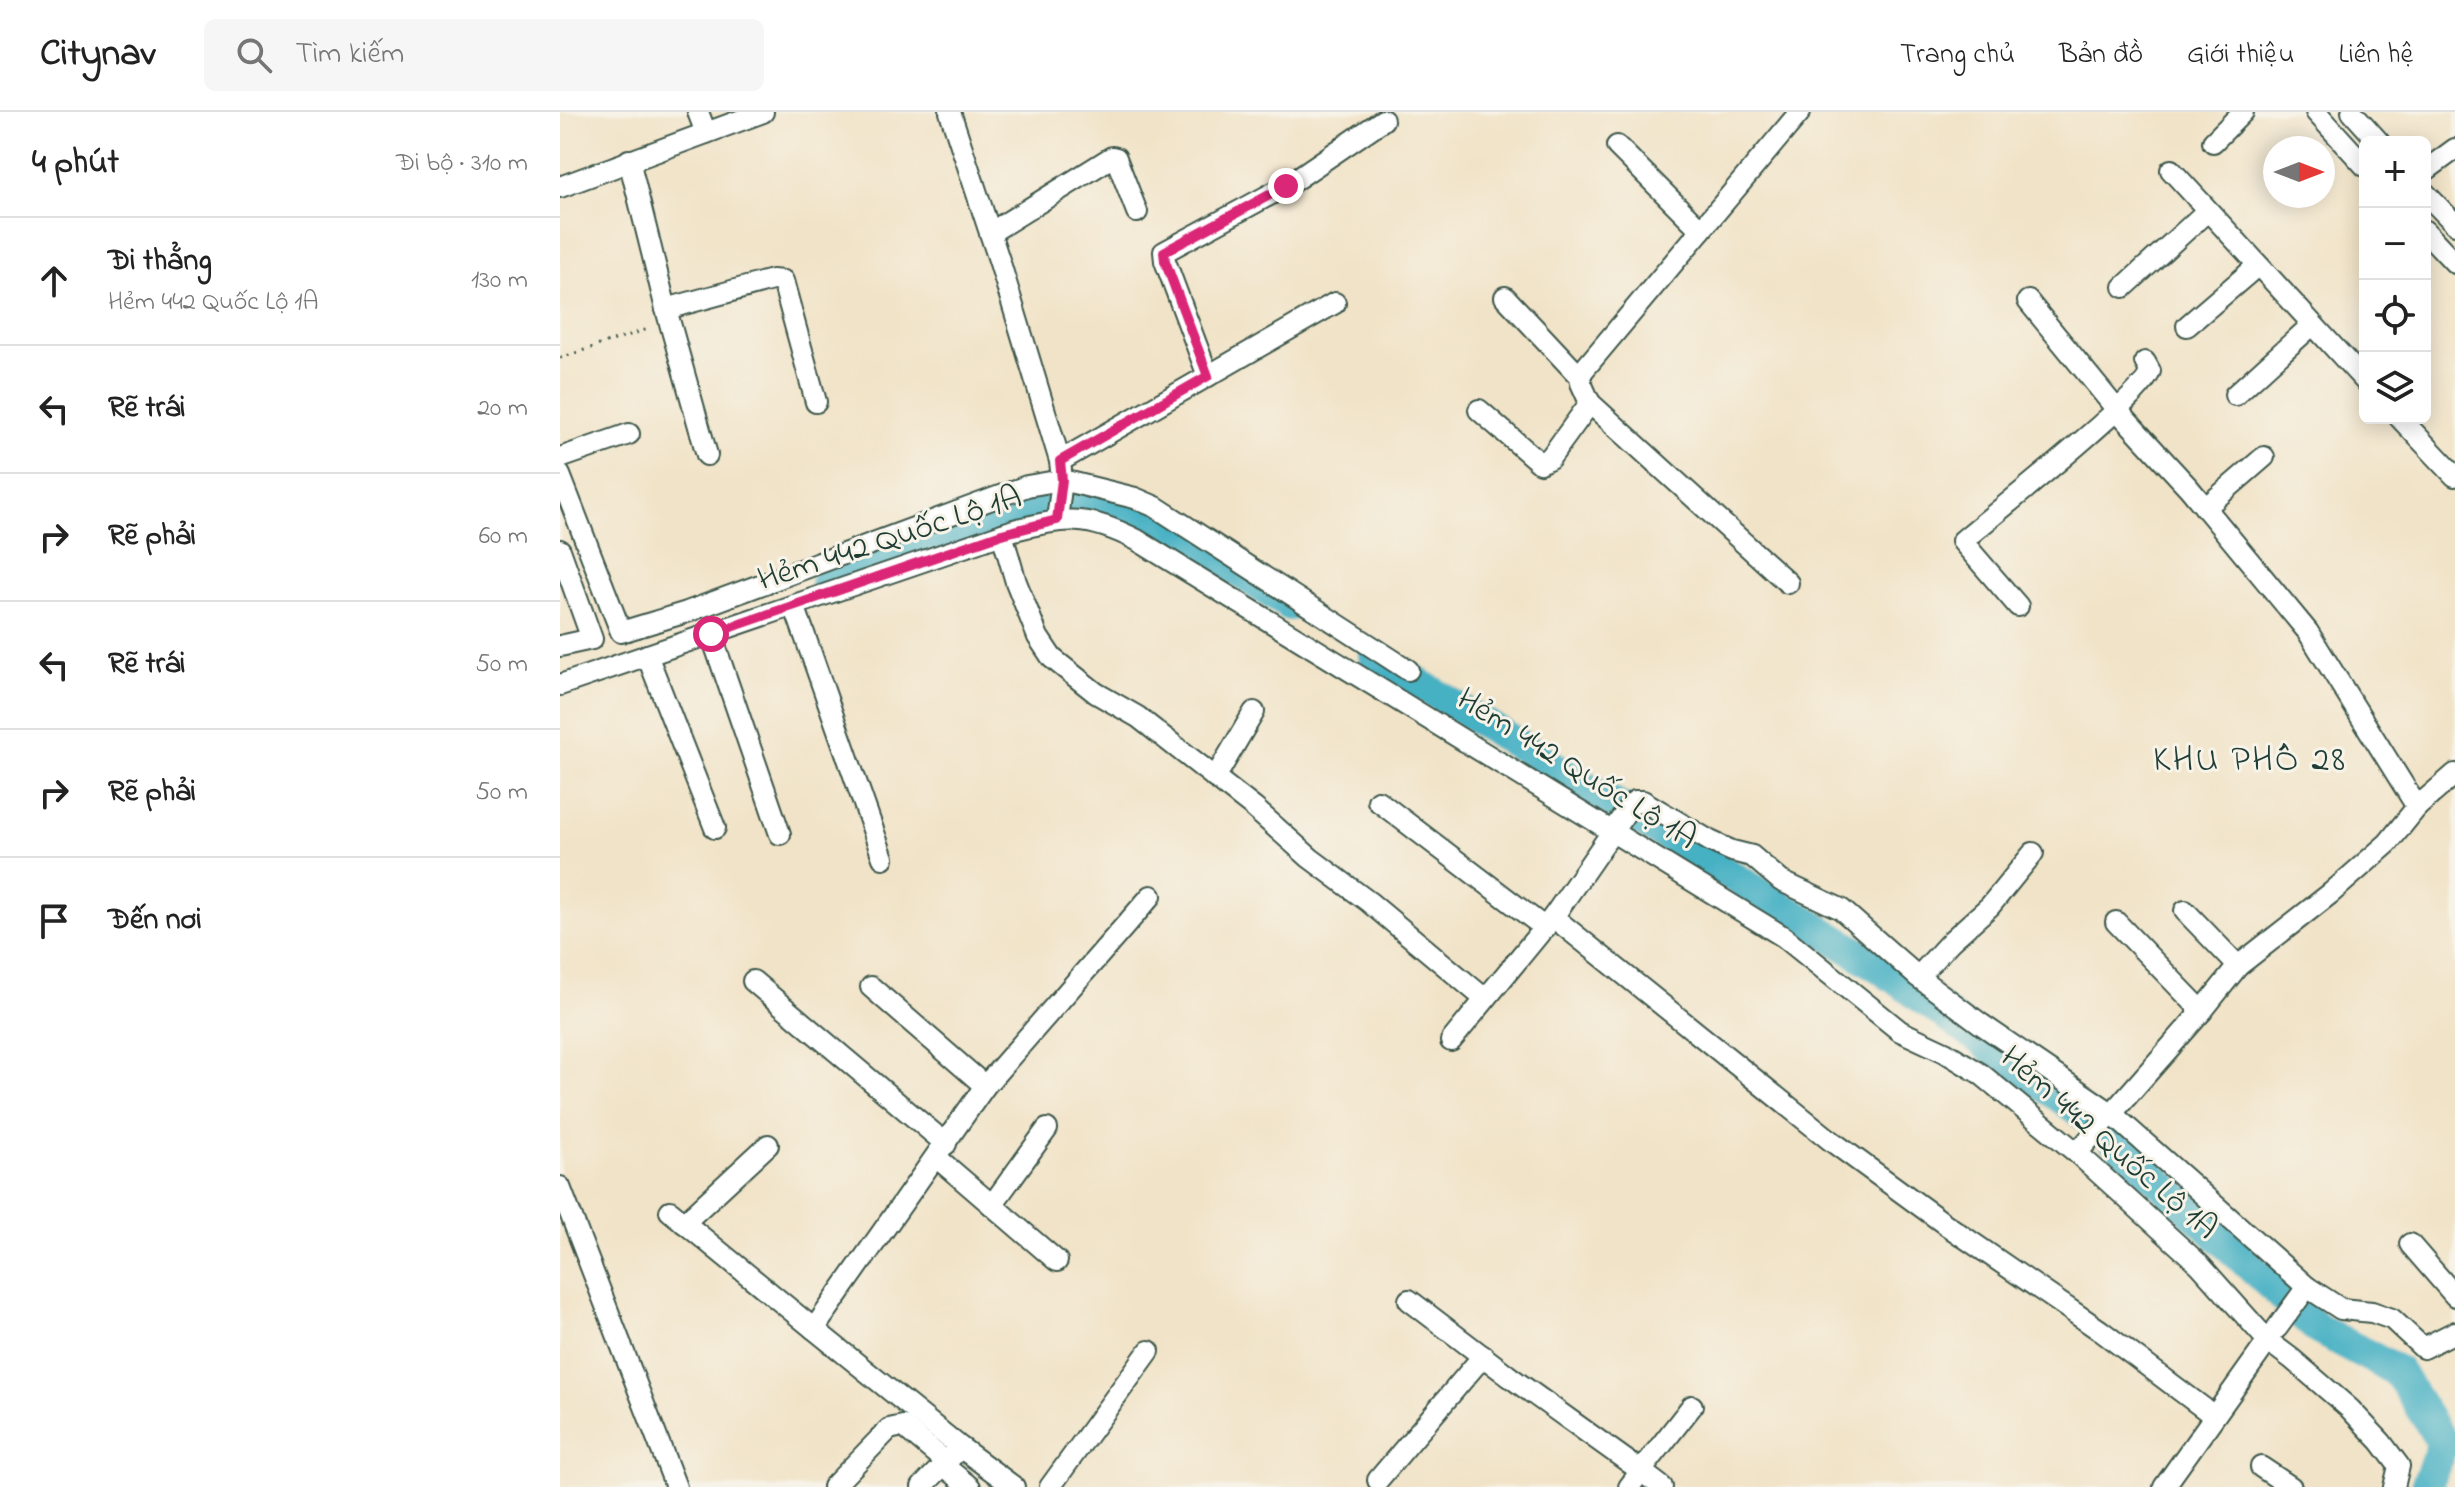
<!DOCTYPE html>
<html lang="vi">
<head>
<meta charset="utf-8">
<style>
  body { margin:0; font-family:"Indie Flower",sans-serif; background:#f6f6f6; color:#222 }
  .controls { position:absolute; right:24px; top:24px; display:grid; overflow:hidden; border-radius:12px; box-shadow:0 4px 20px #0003 }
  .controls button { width:72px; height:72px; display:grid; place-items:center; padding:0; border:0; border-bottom:2px solid #e0e0e0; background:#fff; color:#222; font:40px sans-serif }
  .compass { position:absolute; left:1703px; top:24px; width:72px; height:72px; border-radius:50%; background:#fff; box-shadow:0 4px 20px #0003; rotate:90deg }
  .stop { position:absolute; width:24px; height:24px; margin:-18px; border:6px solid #db2777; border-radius:50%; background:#fff }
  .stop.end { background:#db2777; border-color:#fff; box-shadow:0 2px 8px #0008 }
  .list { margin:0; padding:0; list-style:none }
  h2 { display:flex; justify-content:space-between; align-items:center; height:104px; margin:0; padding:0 32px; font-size:34px }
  h2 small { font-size:26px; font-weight:400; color:#767676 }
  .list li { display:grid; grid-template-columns:52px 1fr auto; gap:24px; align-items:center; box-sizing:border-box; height:128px; padding:0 32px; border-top:2px solid #e0e0e0 }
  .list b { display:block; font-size:30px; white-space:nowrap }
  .list p { margin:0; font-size:26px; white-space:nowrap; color:#767676 }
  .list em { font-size:26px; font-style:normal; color:#767676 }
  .icon { flex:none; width:44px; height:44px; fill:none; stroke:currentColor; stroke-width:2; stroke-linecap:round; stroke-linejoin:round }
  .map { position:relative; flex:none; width:1895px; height:1375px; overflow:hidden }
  header { display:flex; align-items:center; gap:48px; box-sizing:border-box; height:112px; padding:0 40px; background:#fff; border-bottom:2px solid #e0e0e0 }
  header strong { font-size:38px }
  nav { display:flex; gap:44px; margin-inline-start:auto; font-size:28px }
  .search { width:560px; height:72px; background:#f6f6f6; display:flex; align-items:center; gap:20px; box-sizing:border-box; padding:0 28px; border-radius:12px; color:#767676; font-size:30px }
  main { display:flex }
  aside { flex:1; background:#fff }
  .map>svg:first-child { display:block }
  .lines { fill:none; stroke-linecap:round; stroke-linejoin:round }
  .river { stroke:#46b1c4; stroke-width:32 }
  .minor-casing { stroke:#3e564a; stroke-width:24 }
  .path { stroke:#3e564a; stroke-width:3; stroke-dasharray:2 6; stroke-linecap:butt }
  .minor { stroke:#fff; stroke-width:20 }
  .route { stroke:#db2777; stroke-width:10 }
  .labels { text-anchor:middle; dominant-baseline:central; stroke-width:6; stroke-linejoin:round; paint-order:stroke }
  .street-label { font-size:34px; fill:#1f3d34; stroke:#f7f3e8 }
  .neighbourhood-label { font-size:36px; letter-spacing:2px; fill:#1f3d34; stroke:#f7f3e8 }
</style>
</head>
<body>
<header>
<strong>Citynav</strong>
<div class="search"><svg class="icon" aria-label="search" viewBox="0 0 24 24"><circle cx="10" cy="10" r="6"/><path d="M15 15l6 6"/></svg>Tìm kiếm</div>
<nav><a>Trang chủ</a><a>Bản đồ</a><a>Giới thiệu</a><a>Liên hệ</a></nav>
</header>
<main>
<aside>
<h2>4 phút<small>Đi bộ · 310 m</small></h2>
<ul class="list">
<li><svg class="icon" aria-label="ahead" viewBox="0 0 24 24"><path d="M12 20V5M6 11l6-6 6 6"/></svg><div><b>Đi thẳng</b><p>Hẻm 442 Quốc Lộ 1A</p></div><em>130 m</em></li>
<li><svg class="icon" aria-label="left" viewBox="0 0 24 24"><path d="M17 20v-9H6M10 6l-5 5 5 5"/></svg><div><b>Rẽ trái</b></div><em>20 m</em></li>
<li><svg class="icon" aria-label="right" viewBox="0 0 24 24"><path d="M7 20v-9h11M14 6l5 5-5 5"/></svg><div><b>Rẽ phải</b></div><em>60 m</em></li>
<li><svg class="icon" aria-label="left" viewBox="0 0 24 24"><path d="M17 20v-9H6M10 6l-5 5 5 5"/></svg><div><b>Rẽ trái</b></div><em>50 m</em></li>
<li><svg class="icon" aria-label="right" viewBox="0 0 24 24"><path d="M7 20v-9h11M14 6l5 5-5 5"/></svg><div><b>Rẽ phải</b></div><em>50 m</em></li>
<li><svg class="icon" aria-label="arrive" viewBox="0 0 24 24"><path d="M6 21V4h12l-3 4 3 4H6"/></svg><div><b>Đến nơi</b></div></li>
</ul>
</aside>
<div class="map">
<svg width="1895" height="1375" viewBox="0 0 1895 1375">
  <rect width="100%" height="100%" fill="#f7f3e8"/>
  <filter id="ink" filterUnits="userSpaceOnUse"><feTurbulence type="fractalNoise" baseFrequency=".0125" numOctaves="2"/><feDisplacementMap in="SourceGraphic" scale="16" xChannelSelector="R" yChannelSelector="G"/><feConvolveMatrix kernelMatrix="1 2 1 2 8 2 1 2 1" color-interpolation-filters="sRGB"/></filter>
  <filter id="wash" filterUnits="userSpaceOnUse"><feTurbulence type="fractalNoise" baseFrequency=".006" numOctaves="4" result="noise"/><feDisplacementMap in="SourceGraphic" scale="32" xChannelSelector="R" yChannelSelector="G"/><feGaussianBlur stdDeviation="1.8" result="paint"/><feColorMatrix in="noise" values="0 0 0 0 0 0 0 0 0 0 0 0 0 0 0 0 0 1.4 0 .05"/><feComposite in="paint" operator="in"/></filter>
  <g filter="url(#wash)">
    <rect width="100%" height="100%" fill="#f1e3c7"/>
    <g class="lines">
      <g class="river">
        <path d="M266,472C329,450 392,427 456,407C480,400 508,387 533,387C573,387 691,469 730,493"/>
        <polyline points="814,544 1315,852 1535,1010 1758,1217 1837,1259 1883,1331 1866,1375"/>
      </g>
    </g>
  </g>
  <g filter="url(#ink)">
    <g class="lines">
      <g class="minor-casing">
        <g id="minor">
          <polyline points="138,0 146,21"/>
          <polyline points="390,0 440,151 500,349 502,368 497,408"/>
          <polyline points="1756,0 1805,54"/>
          <polyline points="1792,0 1819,30"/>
          <polyline points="1653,30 1683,0"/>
          <polyline points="1057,34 1141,118"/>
          <polyline points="69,48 106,197 147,343"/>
          <polyline points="1611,58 1805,269"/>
          <polyline points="1865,59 1895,37"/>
          <polyline points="0,75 203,0"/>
          <polyline points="1865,81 1895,112"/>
          <polyline points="1865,119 1895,151"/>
          <polyline points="430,121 552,45 556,46 577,100"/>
          <polyline points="1564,175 1647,99"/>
          <polyline points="945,185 1020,265"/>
          <polyline points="1468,189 1557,298 1629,376 1748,520 1857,695"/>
          <polyline points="106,197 212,168 223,169 256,290"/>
          <polyline points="1627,214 1697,154"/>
          <polyline points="648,264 605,149 604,140 726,74 823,8"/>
          <polyline points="1675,283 1752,213"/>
          <polyline points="1030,291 1228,471"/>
          <polyline points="919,298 980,351 990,346 1030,291 1021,271 1021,261 1240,0"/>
          <polyline points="1840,306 1895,364"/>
          <polyline points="0,346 69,322"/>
          <polyline points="500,349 775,191"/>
          <polyline points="0,363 61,520 127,500 467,374 502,368 575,386 596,395 848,558"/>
          <polyline points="1645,396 1704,345"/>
          <polyline points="442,422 456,470 478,525 492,546 536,581 578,605 694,696 750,746 809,790 925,887"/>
          <polyline points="0,438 32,527 0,534"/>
          <polyline points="234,493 323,746"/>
          <path d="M1458,494L1402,429C1429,406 1587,281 1590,259L1585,250"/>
          <polyline points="151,522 220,722"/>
          <polyline points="87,543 155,716"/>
          <path d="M0,573L454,418C506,405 528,403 577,428L1224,825L1340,919L1385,940L1421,962L1517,1041L1640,1153L1708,1229L1732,1247L1790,1297L1821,1330L1839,1354L1834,1375"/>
          <polyline points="655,666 694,600"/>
          <polyline points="818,689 985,816"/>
          <polyline points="1625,799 1678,854"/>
          <polyline points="993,805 1270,1028 1385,1112 1541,1219 1654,1304"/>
          <polyline points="1556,810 1642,899"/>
          <polyline points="1358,865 1391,829 1430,794 1473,741"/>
          <polyline points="193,869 386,1032"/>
          <polyline points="311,875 425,974"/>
          <polyline points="891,929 993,805 1070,694 1075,689 1083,689 1150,729 1172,739 1192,744 1221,769 1281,797 1358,865 1421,912 1551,1001 1747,1175 1781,1197 1812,1200 1832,1207 1863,1236 1895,1220"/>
          <polyline points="1517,1041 1642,899 1678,854 1771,781 1828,731 1857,695 1895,662"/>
          <polyline points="376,1045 497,1149"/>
          <polyline points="0,1075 116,1375"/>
          <polyline points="432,1093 487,1017"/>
          <polyline points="110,1099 254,1217"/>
          <polyline points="124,1111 208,1033"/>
          <polyline points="1850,1132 1895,1184"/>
          <polyline points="849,1188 950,1265 1081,1359 1132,1294"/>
          <polyline points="1717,1216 1747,1175"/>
          <polyline points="383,1353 410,1375"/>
          <polyline points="1701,1355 1731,1375"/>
          <polyline points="818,1368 923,1244"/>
          <polyline points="273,1375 329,1317 343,1314 386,1350"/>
          <polyline points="362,1375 395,1341"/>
          <polyline points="454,1375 400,1335 254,1217 425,974 591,784"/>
          <polyline points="490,1375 589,1239"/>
          <polyline points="1069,1375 1081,1359 1102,1375"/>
          <polyline points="1604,1375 1708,1229"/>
        </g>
      </g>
      <polyline class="path" points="0,246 91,216"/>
      <use href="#minor" class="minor"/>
    </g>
  </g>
  <g class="lines" filter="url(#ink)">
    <polyline class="route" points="151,522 442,422 497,408 502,368 500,349 648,264 605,149 604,140 726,74"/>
  </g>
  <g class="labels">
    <g class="street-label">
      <text transform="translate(330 428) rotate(-18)">Hẻm 442 Quốc Lộ 1A</text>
      <text transform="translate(1016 658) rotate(32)">Hẻm 442 Quốc Lộ 1A</text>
      <text transform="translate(1548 1032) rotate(41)">Hẻm 442 Quốc Lộ 1A</text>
    </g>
    <g class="neighbourhood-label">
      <text x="1690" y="649">KHU PHỐ 28</text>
    </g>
  </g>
</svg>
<div class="controls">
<button>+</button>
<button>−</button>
<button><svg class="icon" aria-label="locate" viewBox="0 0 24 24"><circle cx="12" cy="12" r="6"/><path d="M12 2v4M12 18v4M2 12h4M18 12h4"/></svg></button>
<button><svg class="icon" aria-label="layers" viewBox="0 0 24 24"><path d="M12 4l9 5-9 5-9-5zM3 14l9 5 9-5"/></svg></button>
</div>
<svg class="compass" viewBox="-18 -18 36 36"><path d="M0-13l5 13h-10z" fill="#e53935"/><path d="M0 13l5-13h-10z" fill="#767676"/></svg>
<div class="stop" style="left:151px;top:522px"></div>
<div class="stop end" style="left:726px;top:74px"></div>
</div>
</main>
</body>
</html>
